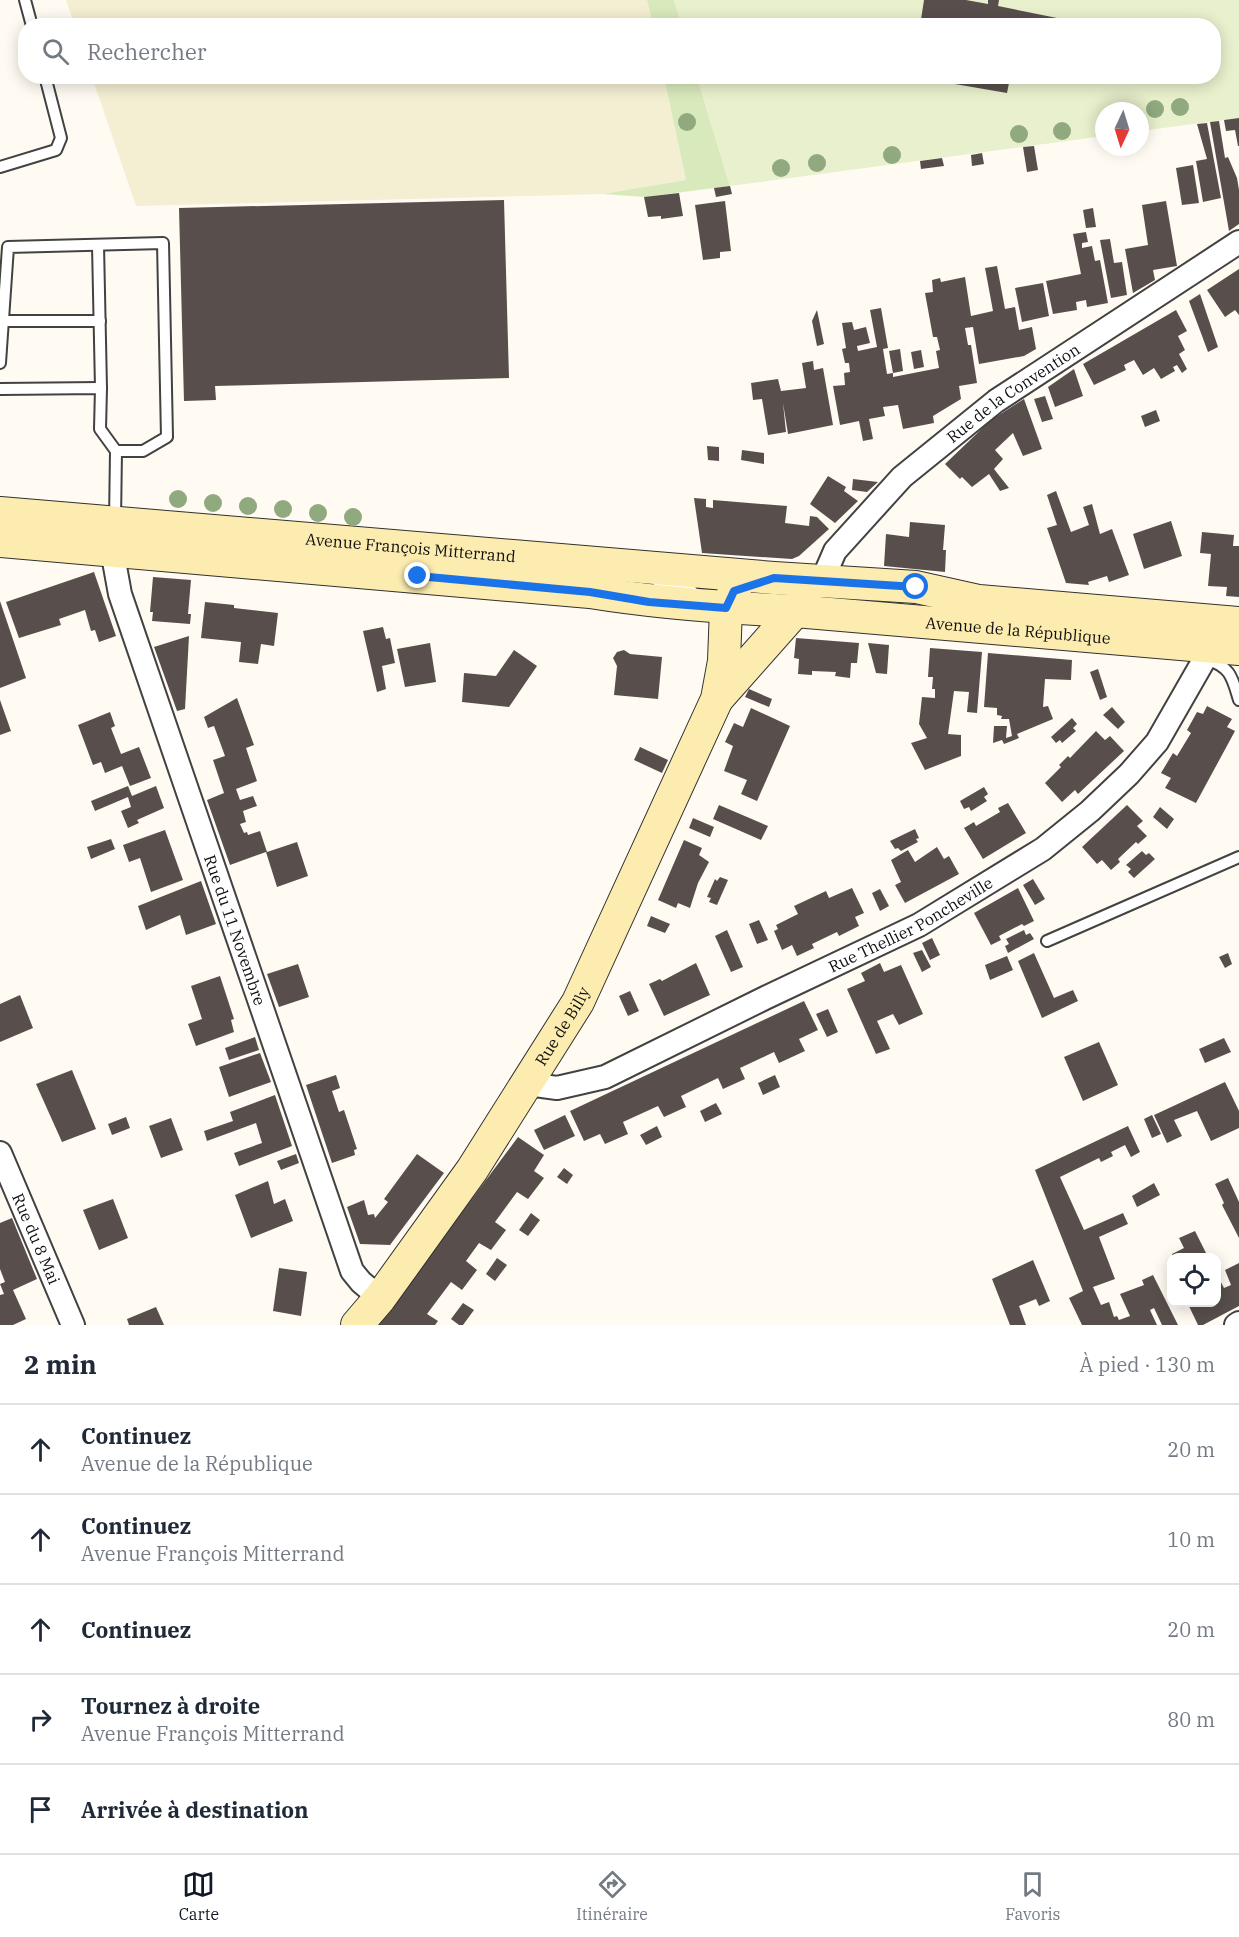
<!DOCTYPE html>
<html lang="fr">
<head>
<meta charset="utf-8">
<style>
  body { margin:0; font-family:"IBM Plex Serif",serif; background:#f2f2f3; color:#1f2937 }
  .controls { position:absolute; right:18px; bottom:18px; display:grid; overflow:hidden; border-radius:12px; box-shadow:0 3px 15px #0003 }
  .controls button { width:54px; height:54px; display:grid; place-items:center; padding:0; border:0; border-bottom:2px solid #e0e1e3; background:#fff; color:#1f2937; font:30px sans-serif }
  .compass { position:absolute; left:1095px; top:102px; width:54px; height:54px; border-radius:50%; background:#fff; box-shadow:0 3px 15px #0003; rotate:184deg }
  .stop { position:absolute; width:18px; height:18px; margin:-14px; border:4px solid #1a73e8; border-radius:50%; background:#fff }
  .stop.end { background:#1a73e8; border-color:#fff; box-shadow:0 2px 6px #0008 }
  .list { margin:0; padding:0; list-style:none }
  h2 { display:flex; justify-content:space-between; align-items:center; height:78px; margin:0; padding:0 24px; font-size:26px }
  h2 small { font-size:20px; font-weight:400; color:#747a83 }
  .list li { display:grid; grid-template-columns:39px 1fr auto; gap:18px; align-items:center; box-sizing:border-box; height:90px; padding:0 24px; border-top:2px solid #e0e1e3 }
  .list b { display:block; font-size:22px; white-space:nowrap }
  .list p { margin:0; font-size:20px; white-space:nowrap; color:#747a83 }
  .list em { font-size:20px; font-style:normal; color:#747a83 }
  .icon { flex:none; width:33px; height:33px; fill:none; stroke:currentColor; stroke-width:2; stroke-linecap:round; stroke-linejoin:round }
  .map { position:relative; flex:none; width:1239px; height:1325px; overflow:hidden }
  .search { position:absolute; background:#fff; box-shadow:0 3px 15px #0003; left:18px; right:18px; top:18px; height:66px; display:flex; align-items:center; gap:15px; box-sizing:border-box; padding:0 21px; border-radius:24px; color:#747a83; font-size:22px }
  .sheet { height:528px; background:#fff }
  nav { display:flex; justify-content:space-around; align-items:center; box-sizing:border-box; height:84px; border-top:2px solid #e0e1e3; background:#fff; font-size:16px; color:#747a83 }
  nav a { display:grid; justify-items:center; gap:3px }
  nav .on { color:#111827 }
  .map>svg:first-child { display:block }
  .farmland { fill:#f4eed2 }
  .green { fill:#d8e9bc }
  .pitch { fill:#e8f0cd }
  .building { fill:#584f4c }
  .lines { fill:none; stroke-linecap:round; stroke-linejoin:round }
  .lane-casing { stroke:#424242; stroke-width:14 }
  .street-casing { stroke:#424242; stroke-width:26 }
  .secondary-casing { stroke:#313131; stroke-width:34 }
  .lane { stroke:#fff; stroke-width:10 }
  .street { stroke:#fff; stroke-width:22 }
  .secondary { stroke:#fcecaf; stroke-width:32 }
  .tree { fill:#90a97f }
  .route { stroke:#1a73e8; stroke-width:8 }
  .labels { text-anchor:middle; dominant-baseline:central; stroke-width:6; stroke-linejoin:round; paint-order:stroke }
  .street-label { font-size:16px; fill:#0f0f0f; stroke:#fff }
</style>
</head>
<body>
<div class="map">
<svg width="1239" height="1325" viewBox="0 0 1239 1325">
  <rect width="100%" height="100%" fill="#fffbf2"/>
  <g class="farmland">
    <polygon points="66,0 647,0 653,25 75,26"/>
    <polygon points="92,77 664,77 686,180 603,194 136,206"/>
  </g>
  <g class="green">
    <polygon points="647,0 674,0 682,25 653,25"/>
    <polygon points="664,77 697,77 730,186 644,197 603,194 686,180"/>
  </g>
  <polygon class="pitch" points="674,0 1239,0 1239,118 1140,131 1140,111 1104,111 1104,136 730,186 697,77 1214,76 1214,26 682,26"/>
  <g class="building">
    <polygon points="924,0 966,0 988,4 988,0 999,0 998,6 1062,19 1061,26 920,26"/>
    <polygon points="950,76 1029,76 1028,81 1010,78 1007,93 949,83"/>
    <polygon points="1239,118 1239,146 1238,146 1235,130 1226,131 1224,120"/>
    <polygon points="1219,121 1225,158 1228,157 1237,178 1239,190 1239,224 1229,231 1210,122"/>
    <polygon points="1207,123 1221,198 1203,202 1196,161 1207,159 1197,124"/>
    <polygon points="1034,146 1038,170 1027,172 1023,147"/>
    <polygon points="982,153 984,164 972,166 971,155"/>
    <polygon points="942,158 944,166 921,169 920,161"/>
    <polygon points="1193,165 1199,203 1182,205 1176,168"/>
    <polygon points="730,186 732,194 716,197 714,188"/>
    <polygon points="679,193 683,216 661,219 661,216 648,217 644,197"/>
    <polygon points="504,200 509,378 215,386 216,400 184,401 179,208"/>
    <polygon points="725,201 731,251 720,252 720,258 703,260 695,205"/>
    <polygon points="1166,201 1177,266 1153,270 1155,280 1133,293 1125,249 1148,245 1142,205"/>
    <polygon points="1093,208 1096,227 1086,228 1083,210"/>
    <polygon points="1086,232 1088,242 1082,243 1082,248 1092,246 1095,261 1100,260 1108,303 1087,307 1086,300 1076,302 1077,310 1053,314 1046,281 1081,274 1073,234"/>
    <polygon points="1110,239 1114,263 1122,262 1127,295 1111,298 1100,240"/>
    <polygon points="997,266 1005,309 1015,307 1019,330 1032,327 1036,349 1024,356 979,364 973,327 965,328 968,345 971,345 977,383 959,386 961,399 933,416 934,423 903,429 898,405 883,407 885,416 869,419 873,439 863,441 859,421 840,425 833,386 845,385 844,373 850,372 849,363 845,363 842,349 846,348 842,323 852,322 854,330 866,327 870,343 857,346 858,351 877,347 870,310 881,308 888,348 883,349 887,374 893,373 893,377 939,368 936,351 940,350 937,337 933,337 925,293 933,292 932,280 940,278 941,282 965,277 971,316 993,311 985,268"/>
    <polygon points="1239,269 1239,315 1235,310 1225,317 1207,290"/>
    <polygon points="1043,283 1049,316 1022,322 1015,288"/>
    <polygon points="1200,294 1218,347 1208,352 1189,301"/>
    <polygon points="817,310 824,344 817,346 812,321"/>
    <polygon points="1176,310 1187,331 1178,336 1185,350 1179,354 1187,369 1182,373 1177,365 1173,367 1175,371 1161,379 1154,368 1143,375 1134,360 1124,365 1126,370 1094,385 1083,364"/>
    <polygon points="900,349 903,371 893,373 889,351"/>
    <polygon points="921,350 924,367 914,369 911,352"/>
    <polygon points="813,361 814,370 823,368 833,425 788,434 783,403 786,432 768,435 762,399 753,400 751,383 778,379 781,391 806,388 802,363"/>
    <polygon points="1074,369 1083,396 1055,407 1048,387"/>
    <polygon points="1045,396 1053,419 1042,422 1034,399"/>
    <polygon points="1024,399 1042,449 1023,456 1013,433 995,450 1003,459 994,469 1009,488 1000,491 989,474 972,487 962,477 960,479 945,464 991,420"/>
    <polygon points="1156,410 1160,421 1145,427 1141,416"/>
    <polygon points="707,446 719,447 719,461 708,460"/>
    <polygon points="742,450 764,453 764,464 741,460"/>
    <polygon points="828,476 846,487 844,491 858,501 835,523 810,504"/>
    <polygon points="853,479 878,482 867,492 852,490"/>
    <polygon points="1056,491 1071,532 1089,525 1083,507 1092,504 1100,534 1112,529 1129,575 1109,582 1107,576 1088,582 1089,585 1066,583 1047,528 1057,525 1047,495"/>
    <polygon points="694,498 706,499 706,507 713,508 713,500 787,506 785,523 809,526 810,516 817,517 829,529 799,556 792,559 702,553"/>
    <polygon points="1171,521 1182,556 1144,569 1133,534"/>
    <polygon points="910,522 945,525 943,550 946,550 945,572 884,566 886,534 909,537"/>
    <polygon points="1202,532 1234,535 1233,546 1239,546 1239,597 1226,596 1227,587 1208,586 1211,554 1200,553"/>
    <polygon points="94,572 116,636 99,642 95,630 91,631 85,610 59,619 61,625 19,638 6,602"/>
    <polygon points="153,577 191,580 188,614 191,614 190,624 152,621 153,612 150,612"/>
    <polygon points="0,601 26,678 0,688"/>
    <polygon points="205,602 234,605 234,608 278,613 274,646 261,644 258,664 239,662 241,642 201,638"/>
    <polygon points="383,627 386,639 390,638 395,663 382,666 386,689 377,692 363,631"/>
    <polygon points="189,636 185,709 177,711 154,647"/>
    <polygon points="796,638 859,643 857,663 851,663 850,678 835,676 836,672 812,671 812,675 798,674 799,659 794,658"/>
    <polygon points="430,643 436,682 405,687 397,649"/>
    <polygon points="868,643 889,645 887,674 876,673"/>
    <polygon points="930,648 982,652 977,713 967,712 969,692 954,691 948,734 961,735 961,756 925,770 911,743 927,738 919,724 922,697 935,698 935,689 932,689 933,677 928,677"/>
    <polygon points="514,650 537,666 509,707 462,702 464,673 496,676"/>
    <polygon points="624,650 630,654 662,657 658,699 614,695 617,666 613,658 617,652"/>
    <polygon points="988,653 1072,660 1071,680 1045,679 1043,707 1048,706 1053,719 1017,734 1019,738 1004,744 1002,740 993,743 994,726 1007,726 1006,738 1012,736 1009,719 1001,719 1002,716 997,715 997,708 984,707"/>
    <polygon points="1098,669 1107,697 1100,700 1090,672"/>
    <polygon points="749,689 772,699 769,707 745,697"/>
    <polygon points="237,698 254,745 246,748 257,781 236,789 240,800 253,796 257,806 243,811 246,822 240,824 244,833 247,832 248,835 260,831 267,852 297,842 308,876 277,887 266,852 230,865 207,800 224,793 213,760 225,756 214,726 208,728 204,717"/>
    <polygon points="0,700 11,731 0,735"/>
    <polygon points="1207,706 1232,719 1227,727 1235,731 1196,803 1165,788 1171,778 1161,773 1173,753 1177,756 1191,733 1187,730 1197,712 1203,714"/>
    <polygon points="1112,707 1125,722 1118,729 1103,715"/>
    <polygon points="751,708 790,726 757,801 741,794 747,780 724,771 733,746 725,742 734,723 743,727"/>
    <polygon points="110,712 115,726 111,728 121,754 139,747 151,778 130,786 122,766 105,773 101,762 93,765 78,725"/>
    <polygon points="1072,718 1077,724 1073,728 1076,731 1062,743 1060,740 1056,743 1051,737"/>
    <polygon points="1096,731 1105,740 1110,736 1124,751 1078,794 1075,790 1062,802 1045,783 1061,767 1059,765 1068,756 1070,758"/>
    <polygon points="640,747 668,760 662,773 634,760"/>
    <polygon points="128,786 132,796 156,786 164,808 137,820 139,823 128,828 121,811 131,807 128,797 95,811 91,801"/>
    <polygon points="984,787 988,794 984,797 987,801 971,811 969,807 964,809 960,801"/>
    <polygon points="1008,803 1026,833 983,859 964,828 974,822 976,826 1000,812 998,808"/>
    <polygon points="719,805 768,826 761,840 713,819"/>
    <polygon points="1127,805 1143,821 1137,826 1147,836 1138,844 1136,842 1118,859 1120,862 1111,870 1102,860 1097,864 1082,847"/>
    <polygon points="1160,807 1174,819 1167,829 1153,817"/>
    <polygon points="693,818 714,827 710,837 689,828"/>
    <polygon points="915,829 919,838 916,839 918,842 901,851 898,848 895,849 890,841"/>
    <polygon points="165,830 183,880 151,892 140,858 129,862 123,845"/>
    <polygon points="111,839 115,849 91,859 87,847"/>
    <polygon points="684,840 702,848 699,855 709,862 698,883 690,908 678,903 676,908 658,900"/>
    <polygon points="937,847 944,859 949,856 959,874 905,903 895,885 901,882 891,860 908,850 915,862"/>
    <polygon points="1142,851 1146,855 1149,853 1155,859 1134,878 1128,872 1131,869 1126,865"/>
    <polygon points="720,877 728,880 717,905 709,902 711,898 707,897 715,879 717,881"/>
    <polygon points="1033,879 1045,899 1035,905 1023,885"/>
    <polygon points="201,881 216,924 186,935 180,915 146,930 138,906"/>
    <polygon points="852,888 864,913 855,917 859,926 839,936 837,932 812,944 814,948 797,956 792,945 782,950 774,931 778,929 776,925 798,914 794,906 826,891 829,898"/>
    <polygon points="1018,888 1034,921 1024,926 1022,924 999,936 1001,940 991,945 974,913"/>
    <polygon points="880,889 889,906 880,911 872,893"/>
    <polygon points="651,916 670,924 665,933 647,926"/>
    <polygon points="759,920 768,940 757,944 749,924"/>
    <polygon points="727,930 743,967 731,972 715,936"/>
    <polygon points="1024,930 1026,935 1030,933 1034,939 1008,953 1005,946 1009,944 1006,939"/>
    <polygon points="932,938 940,955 930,960 922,943"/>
    <polygon points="922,950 931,967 922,972 913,953"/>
    <polygon points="1034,953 1054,998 1073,990 1078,1001 1042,1018 1018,961"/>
    <polygon points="1228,953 1232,964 1225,968 1219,957"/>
    <polygon points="1007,956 1013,970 990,980 985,965"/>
    <polygon points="696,963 710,995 664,1016 649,984 660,979 662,981"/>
    <polygon points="880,963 884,972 901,965 923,1014 899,1025 893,1014 877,1021 890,1049 876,1054 847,989 865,981 861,973"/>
    <polygon points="298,964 309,997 279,1007 267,974"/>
    <polygon points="220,976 234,1019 231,1020 234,1032 196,1046 188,1024 202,1019 191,986"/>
    <polygon points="630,991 639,1011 628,1016 619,996"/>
    <polygon points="20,995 33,1028 0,1042 0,1004"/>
    <polygon points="804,1001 818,1030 799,1039 805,1051 779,1063 774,1052 740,1068 745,1079 723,1089 718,1078 681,1096 686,1107 664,1117 658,1106 623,1122 628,1134 605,1144 600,1134 584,1141 570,1111"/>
    <polygon points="828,1009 838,1032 827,1037 816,1014"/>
    <polygon points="255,1037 259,1050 229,1060 225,1048"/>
    <polygon points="1224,1038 1231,1052 1205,1063 1199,1049"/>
    <polygon points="1099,1042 1118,1085 1083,1101 1064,1057"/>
    <polygon points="260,1053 271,1082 229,1097 219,1067"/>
    <polygon points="72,1070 96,1129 62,1142 36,1084"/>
    <polygon points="336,1075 340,1088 332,1091 339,1112 344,1110 357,1149 354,1150 355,1155 332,1163 306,1085"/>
    <polygon points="775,1075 780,1087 763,1095 758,1083"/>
    <polygon points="1225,1082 1239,1111 1239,1128 1211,1141 1197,1111 1174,1120 1182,1136 1167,1143 1154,1115"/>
    <polygon points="275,1095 292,1146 239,1166 234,1153 262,1143 256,1123 207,1141 204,1131 233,1121 230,1112"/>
    <polygon points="716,1103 722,1114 705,1122 700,1111"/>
    <polygon points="565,1115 575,1136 544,1150 534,1130"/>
    <polygon points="1152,1115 1161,1134 1152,1138 1144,1119"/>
    <polygon points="126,1117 130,1128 112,1135 108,1124"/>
    <polygon points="171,1118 183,1150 161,1158 149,1126"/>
    <polygon points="657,1126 662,1137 646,1145 640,1135"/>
    <polygon points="1128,1126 1140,1152 1131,1157 1125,1145 1111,1152 1113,1156 1101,1162 1099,1158 1060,1177 1084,1230 1123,1213 1128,1224 1099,1237 1115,1279 1093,1287 1101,1305 1109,1302 1114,1317 1117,1316 1119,1320 1130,1316 1120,1294 1144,1285 1142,1280 1153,1275 1178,1325 1162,1325 1154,1308 1150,1310 1157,1325 1082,1325 1069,1298 1083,1291 1035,1170"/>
    <polygon points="518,1137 544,1155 534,1171 544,1178 528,1199 517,1192 495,1222 506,1230 491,1250 479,1243 466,1261 477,1270 462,1290 451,1282 427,1314 438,1321 435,1325 378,1325"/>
    <polygon points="296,1154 299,1163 281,1170 277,1161"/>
    <polygon points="417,1154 444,1173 390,1245 360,1244 347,1207 364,1200 368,1215 374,1214 375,1218 388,1202 384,1199"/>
    <polygon points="564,1168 573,1175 567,1184 557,1177"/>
    <polygon points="1228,1178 1239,1202 1239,1238 1222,1205 1224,1203 1215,1184"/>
    <polygon points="268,1181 274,1204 285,1199 293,1221 251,1238 235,1195"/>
    <polygon points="1154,1183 1160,1195 1137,1207 1132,1196"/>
    <polygon points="113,1199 128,1238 99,1250 83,1210"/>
    <polygon points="531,1213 540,1220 528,1236 519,1230"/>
    <polygon points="12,1218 37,1279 13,1290 26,1319 13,1325 0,1325 0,1295 4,1294 0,1284 5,1282 0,1269 0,1223"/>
    <polygon points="1195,1231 1208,1257 1173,1257 1172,1254 1184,1248 1179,1238"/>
    <polygon points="497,1258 507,1265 495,1281 486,1274"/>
    <polygon points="1033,1260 1050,1301 1039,1306 1036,1299 1019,1306 1026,1325 1010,1325 992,1279"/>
    <polygon points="1239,1263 1239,1306 1203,1325 1198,1325 1187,1302 1216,1302 1216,1273 1224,1288 1231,1285 1225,1270"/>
    <polygon points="279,1268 307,1272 301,1316 273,1311"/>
    <polygon points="463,1303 474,1310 463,1325 459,1325 451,1319"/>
    <polygon points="156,1307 164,1325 129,1325 127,1319"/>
  </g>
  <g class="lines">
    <g class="lane-casing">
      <g id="lane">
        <polyline points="25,0 32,26"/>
        <polyline points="0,167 56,150 61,138 45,76"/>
        <polyline points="98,245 101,388"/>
        <polyline points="3,321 100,321"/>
        <polyline points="0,363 8,247 163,243 167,437 143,451 116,451"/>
        <polyline points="0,389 101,388 100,429 116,451 115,521"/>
        <polyline points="658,582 692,591"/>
        <path d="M1206,659C1231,667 1232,677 1239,700"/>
        <polyline points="1047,941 1239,857"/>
      </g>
    </g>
    <g class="street-casing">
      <g id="street">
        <path id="s1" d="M114,536L112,550L120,594L352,1271L361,1282L380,1298"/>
        <path id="s2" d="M822,581L835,551L902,477L996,401L1239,242"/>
        <path id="s3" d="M528,1084L557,1088L605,1077L765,998L919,925L1043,849L1090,811L1129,774L1157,742L1212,646"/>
        <path id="s4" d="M0,1153L73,1325"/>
        <polyline points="1236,1325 1239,1323"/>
      </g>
    </g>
    <g class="secondary-casing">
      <g id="secondary">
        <path id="s5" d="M0,513L774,578L916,587L979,601L1239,623"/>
        <path id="s6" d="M0,541L590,592C658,603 726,608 795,611L1239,649"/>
        <polyline points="718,698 804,601"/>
        <path id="s7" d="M357,1325L380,1298L472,1170L578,1002L717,699L724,661L726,608L735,591"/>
      </g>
    </g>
    <use href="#lane" class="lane"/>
    <use href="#street" class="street"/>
    <use href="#secondary" class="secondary"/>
  </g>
  <g class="tree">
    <circle cx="1180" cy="107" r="9"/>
    <circle cx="1155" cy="109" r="9"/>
    <circle cx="687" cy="122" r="9"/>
    <circle cx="1062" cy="131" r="9"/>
    <circle cx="1019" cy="134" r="9"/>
    <circle cx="892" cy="155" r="9"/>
    <circle cx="817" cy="163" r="9"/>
    <circle cx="781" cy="168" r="9"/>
    <circle cx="178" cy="499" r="9"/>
    <circle cx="213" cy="503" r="9"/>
    <circle cx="248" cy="506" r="9"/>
    <circle cx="283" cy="509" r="9"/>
    <circle cx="318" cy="513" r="9"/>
    <circle cx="353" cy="517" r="9"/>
  </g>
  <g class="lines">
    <polyline class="route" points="418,576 590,592 649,602 726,608 734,591 774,578 916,587"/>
  </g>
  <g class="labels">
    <g class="street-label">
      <text stroke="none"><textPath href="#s2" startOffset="272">Rue de la Convention</textPath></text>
      <text stroke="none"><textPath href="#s5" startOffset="412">Avenue François Mitterrand</textPath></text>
      <text stroke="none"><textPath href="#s6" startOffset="1022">Avenue de la République</textPath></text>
      <text stroke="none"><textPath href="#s3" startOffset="420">Rue Thellier Poncheville</textPath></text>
      <text stroke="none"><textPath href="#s1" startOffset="414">Rue du 11 Novembre</textPath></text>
      <text stroke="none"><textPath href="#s7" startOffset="363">Rue de Billy</textPath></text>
      <text stroke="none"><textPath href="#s4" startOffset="93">Rue du 8 Mai</textPath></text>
    </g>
  </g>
</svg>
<div class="controls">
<button><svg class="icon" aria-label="locate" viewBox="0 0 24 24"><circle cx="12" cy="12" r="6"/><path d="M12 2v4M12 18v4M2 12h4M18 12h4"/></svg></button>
</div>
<svg class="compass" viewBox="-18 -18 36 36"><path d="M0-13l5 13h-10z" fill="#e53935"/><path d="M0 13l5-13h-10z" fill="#747a83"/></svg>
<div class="stop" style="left:916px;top:587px"></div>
<div class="stop end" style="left:418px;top:576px"></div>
<div class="search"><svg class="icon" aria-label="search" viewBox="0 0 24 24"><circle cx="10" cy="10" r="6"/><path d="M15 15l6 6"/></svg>Rechercher</div>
</div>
<section class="sheet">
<h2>2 min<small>À pied · 130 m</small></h2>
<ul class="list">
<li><svg class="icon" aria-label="ahead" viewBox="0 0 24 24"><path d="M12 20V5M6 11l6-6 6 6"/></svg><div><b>Continuez</b><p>Avenue de la République</p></div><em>20 m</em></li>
<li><svg class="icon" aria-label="ahead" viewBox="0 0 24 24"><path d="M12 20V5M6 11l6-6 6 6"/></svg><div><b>Continuez</b><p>Avenue François Mitterrand</p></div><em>10 m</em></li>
<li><svg class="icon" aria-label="ahead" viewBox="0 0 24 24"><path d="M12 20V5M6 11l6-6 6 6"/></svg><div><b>Continuez</b></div><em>20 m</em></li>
<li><svg class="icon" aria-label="right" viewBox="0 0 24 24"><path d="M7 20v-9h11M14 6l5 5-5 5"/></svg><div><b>Tournez à droite</b><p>Avenue François Mitterrand</p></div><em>80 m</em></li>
<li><svg class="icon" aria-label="arrive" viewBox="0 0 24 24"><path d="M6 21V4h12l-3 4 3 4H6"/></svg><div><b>Arrivée à destination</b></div></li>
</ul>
</section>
<nav>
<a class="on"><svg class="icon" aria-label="map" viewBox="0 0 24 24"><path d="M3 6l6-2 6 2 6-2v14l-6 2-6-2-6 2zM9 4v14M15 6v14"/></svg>Carte</a>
<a><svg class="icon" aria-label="directions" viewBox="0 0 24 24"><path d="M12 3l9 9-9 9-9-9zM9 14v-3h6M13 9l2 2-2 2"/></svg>Itinéraire</a>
<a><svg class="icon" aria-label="saved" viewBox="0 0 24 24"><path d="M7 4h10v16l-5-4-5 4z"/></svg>Favoris</a>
</nav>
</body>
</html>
